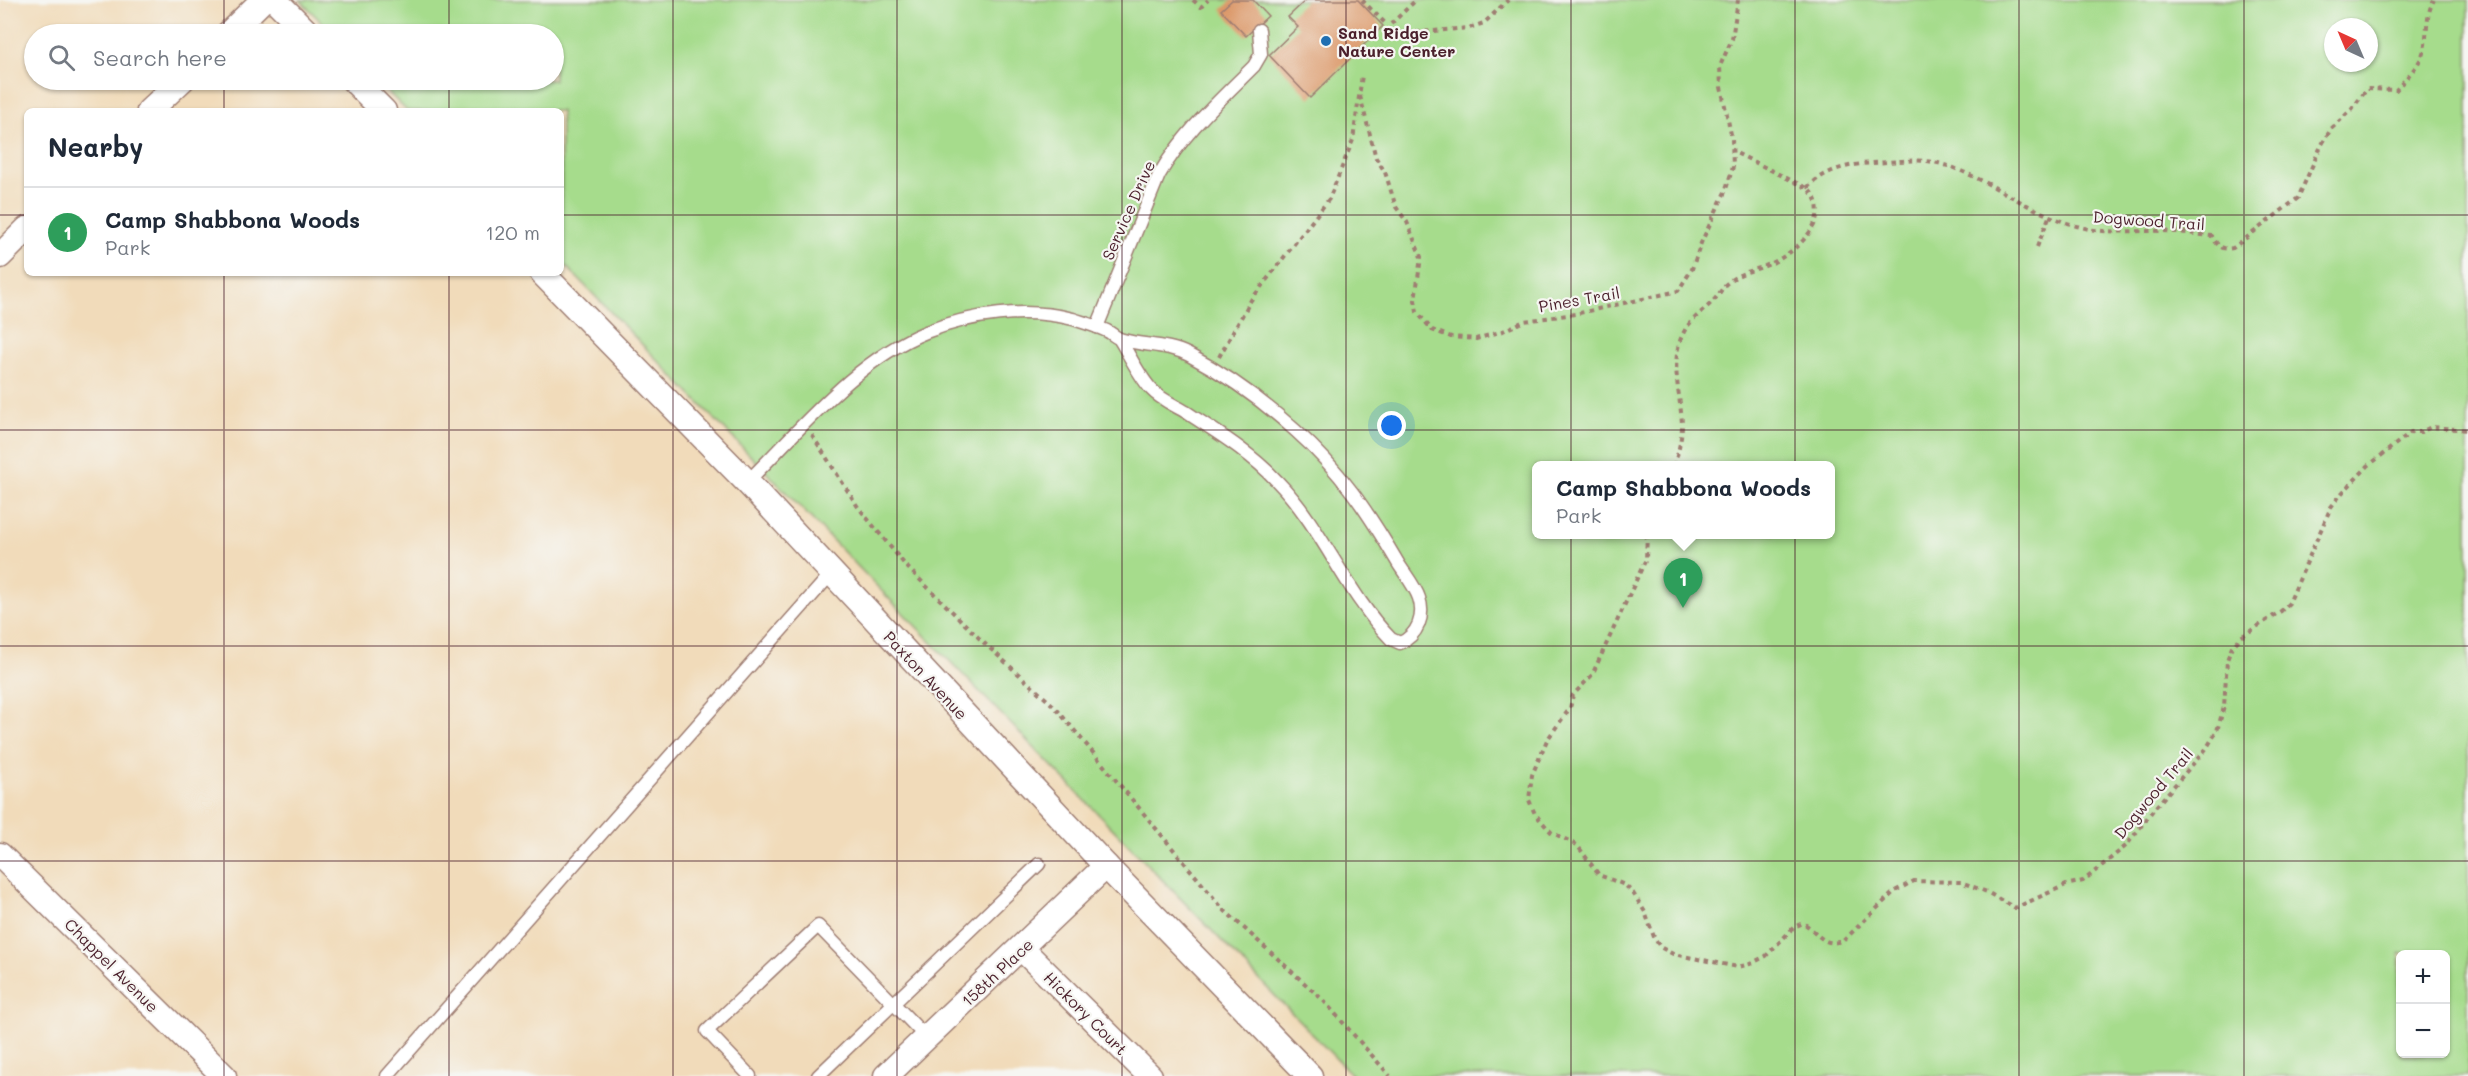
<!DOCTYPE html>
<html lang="en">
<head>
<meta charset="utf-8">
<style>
  body { margin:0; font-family:Mali,sans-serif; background:#f2f2f3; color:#1f2937 }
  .controls { position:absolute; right:18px; bottom:18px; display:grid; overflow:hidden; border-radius:9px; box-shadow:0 2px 4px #0004 }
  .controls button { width:54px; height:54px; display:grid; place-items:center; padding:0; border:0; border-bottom:2px solid #e0e1e3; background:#fff; color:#1f2937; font:30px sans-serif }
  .compass { position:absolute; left:2324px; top:18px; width:54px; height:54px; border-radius:50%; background:#fff; box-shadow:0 2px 4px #0004; rotate:316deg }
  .you { position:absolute; left:1392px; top:426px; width:21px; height:21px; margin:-15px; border:4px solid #fff; border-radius:50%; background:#1a73e8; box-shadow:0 0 0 9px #1a73e833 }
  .badge { display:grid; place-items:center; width:39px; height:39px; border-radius:50%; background:#1f6fb2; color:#fff; font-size:20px; font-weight:700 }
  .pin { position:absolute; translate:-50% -50px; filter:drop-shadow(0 2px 3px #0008) }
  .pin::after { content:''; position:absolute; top:32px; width:21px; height:18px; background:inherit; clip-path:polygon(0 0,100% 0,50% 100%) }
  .popup { position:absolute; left:1532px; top:461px; width:303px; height:78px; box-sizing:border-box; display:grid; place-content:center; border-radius:9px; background:#fff; filter:drop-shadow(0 2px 4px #0005); font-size:20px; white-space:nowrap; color:#747a83 }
  .popup b { font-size:22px; color:#1f2937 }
  .popup::after { content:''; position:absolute; left:50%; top:100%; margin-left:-12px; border:12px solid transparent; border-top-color:#fff }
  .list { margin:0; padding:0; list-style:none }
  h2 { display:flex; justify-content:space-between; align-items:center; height:78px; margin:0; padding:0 24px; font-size:26px }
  h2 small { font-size:20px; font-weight:400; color:#747a83 }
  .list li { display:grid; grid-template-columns:39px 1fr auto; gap:18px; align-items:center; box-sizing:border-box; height:90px; padding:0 24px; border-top:2px solid #e0e1e3 }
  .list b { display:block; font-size:22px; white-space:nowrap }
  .list p { margin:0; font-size:20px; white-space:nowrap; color:#747a83 }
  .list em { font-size:20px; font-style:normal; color:#747a83 }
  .icon { flex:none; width:33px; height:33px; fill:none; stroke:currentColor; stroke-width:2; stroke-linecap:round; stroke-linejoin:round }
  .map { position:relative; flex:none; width:2468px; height:1076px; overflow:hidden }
  .search { position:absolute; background:#fff; box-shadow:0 2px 4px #0004; left:24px; top:24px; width:540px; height:66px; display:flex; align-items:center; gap:15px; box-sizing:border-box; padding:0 21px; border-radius:33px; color:#747a83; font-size:22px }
  .panel { position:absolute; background:#fff; box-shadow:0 2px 4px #0004; left:24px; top:108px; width:540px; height:168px; border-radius:9px }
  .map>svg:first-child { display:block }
  .green { fill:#a6dc8c; stroke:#787e5c; stroke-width:1.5; fill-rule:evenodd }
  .building { fill:#db9768 }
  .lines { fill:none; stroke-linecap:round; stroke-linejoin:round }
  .lane-casing { stroke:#9e7d72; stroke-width:15 }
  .street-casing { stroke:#9e7d72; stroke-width:27 }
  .path { stroke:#9e7d72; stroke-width:4; stroke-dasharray:4.5 4.5; stroke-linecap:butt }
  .lane { stroke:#fff; stroke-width:12 }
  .street { stroke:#fff; stroke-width:24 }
  .grid { fill:none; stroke:#4a1f2b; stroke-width:1.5; stroke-opacity:0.55 }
  .poi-dot { fill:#1f6fb2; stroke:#f6f6f2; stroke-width:2 }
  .labels { text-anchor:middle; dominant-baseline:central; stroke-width:4.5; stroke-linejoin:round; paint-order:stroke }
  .poi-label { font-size:16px; font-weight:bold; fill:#4a1f2b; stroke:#f6f6f2; text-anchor:start }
  .street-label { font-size:16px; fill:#4a1f2b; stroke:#f6f6f2 }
</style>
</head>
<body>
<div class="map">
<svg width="2468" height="1076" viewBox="0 0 2468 1076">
  <rect width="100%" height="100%" fill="#f6f6f2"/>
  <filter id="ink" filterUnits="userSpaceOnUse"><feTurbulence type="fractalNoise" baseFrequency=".0167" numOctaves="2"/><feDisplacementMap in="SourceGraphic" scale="12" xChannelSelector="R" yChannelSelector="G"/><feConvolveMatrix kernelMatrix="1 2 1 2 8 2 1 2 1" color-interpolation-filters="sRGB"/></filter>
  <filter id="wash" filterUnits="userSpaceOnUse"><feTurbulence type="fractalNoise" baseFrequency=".008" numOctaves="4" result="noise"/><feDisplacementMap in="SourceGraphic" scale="24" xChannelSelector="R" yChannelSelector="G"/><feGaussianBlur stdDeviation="1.35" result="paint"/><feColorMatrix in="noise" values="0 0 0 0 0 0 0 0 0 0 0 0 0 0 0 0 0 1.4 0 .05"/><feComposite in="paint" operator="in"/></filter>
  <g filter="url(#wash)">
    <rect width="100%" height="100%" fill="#f1dbba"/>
    <path class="green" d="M300,0H2468V1076H1353L561,261V111H407L376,80H554V34H333ZM2333,27H2369V63H2333ZM1536,466H1830V534H1536ZM2400,954H2446V1054H2400Z"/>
    <g id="blocks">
      <g class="building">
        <polygon points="1232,0 1253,0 1268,16 1246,36 1221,10"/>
        <polygon points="1306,0 1358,0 1383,26 1310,98 1269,55 1298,27 1288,17"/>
      </g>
    </g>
  </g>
  <g filter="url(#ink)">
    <use href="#blocks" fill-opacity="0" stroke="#9e7d72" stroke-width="1.5"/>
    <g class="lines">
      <g class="lane-casing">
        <g id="lane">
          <path d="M1097,327L1159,175C1184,132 1220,100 1254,66L1261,54L1259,30"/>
          <path d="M747,482C800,430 856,360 926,332C971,314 1026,307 1073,319C1085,323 1096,326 1107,331C1113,334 1117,339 1123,340C1145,346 1168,344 1189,355C1227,375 1264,402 1296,431C1341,471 1368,512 1398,563C1404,573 1415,586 1419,598C1425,616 1418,635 1400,643L1391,639C1345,592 1323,528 1277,481C1251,453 1218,433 1186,412C1176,406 1160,399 1152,390C1140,378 1129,354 1120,340"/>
          <polyline points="387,1076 831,574"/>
          <polyline points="750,1076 707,1031 818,926 927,1038"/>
          <polyline points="818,1076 1039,864"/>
        </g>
      </g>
      <g class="street-casing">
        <g id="street">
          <polyline points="275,0 309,34"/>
          <polyline points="228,34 263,0"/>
          <polyline points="353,80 384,111"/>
          <polyline points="149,111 182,80"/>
          <polyline points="0,256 27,229"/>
          <polyline points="542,273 747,482 1106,866 1310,1076"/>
          <polyline points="0,855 224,1076"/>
          <polyline points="1022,949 1150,1076"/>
          <polyline points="886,1076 1106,866"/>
        </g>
      </g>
      <g class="path">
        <polyline points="1193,0 1201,7 1208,0"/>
        <polyline points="1362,0 1386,24"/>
        <polyline points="1391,24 1416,0"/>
        <polyline points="1398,34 1469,28 1484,23 1508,0"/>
        <polyline points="1360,96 1376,158 1385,172 1396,207 1407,222 1421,257 1415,300 1417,312 1432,330 1451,337 1476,339 1503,331 1524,321 1575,314 1678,291 1692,269 1701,243 1725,192 1733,167 1732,139 1721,87 1720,66 1732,39 1738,0"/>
        <path d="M1807,188C1826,169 1847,165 1873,163C1894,162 1917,158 1938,163C1990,177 2032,217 2089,229C2108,233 2128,231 2148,231C2170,230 2191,234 2212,236C2218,246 2221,250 2233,248L2298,198L2321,146L2331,129L2352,109L2367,89L2396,90C2404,80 2417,68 2422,56C2429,37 2424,17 2434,0"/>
        <polyline points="2037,247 2049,217"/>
        <polyline points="1219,357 1251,300 1329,199 1353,140 1362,75"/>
        <polyline points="812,435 858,507 906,566 983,642 1055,707 1223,909 1323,1000 1390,1076"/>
        <path d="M1674,466C1678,453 1682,438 1682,425C1681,394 1668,359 1685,330C1692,318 1705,310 1714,300C1718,296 1721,290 1725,285C1738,272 1754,271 1770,264C1797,252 1837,216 1807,188L1734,152"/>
        <path d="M1647,534L1646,559L1592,675L1573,695L1570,708L1547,740L1532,775L1529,800L1535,814L1551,832L1577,845L1599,875L1625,885L1633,893L1645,912L1654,937L1660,947L1673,954L1738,967L1750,964L1766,956L1794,927L1803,923C1820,933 1821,947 1843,941L1895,891L1914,881L1961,882L1987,892L2015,908L2066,885L2083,881L2127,845L2153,810L2206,749L2217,731L2224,707L2227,660L2232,647L2241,637L2281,611L2289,603L2331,507L2342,493L2368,466L2411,432H2421L2431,427L2468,430"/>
      </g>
      <use href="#lane" class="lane"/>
      <use href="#street" class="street"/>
    </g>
  </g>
  <path class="grid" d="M224,0V34M449,0V34M673,0V1076M897,0V1076M1122,0V1076M1346,0V1076M1571,0V1076M1795,0V1076M2019,0V1076M2244,0V1076M224,80V111M449,80V111M0,215H27M561,215H2468M224,273V1076M449,273V1076M0,430H2468M0,646H2468M0,861H2468"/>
  <circle class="poi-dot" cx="1326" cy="41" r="6"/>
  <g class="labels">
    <g class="poi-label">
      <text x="1338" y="32">Sand Ridge<tspan x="1338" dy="18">Nature Center</tspan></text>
    </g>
    <g class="street-label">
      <text transform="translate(1128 210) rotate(-66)">Service Drive</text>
      <text transform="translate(2149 220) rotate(4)">Dogwood Trail</text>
      <text transform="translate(1579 299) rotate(-10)">Pines Trail</text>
      <text transform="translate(926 675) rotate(47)">Paxton Avenue</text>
      <text transform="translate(2153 793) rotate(-50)">Dogwood Trail</text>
      <text transform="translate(112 965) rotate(45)">Chappel Avenue</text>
      <text transform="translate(997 972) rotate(-43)">158th Place</text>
      <text transform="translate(1086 1013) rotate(45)">Hickory Court</text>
    </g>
  </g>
</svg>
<div class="controls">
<button>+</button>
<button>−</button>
</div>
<svg class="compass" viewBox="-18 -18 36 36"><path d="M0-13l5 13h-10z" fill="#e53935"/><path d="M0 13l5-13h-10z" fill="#747a83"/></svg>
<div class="you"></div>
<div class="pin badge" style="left:1683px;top:608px;background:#2e9e5b">1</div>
<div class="popup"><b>Camp Shabbona Woods</b>Park</div>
<div class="search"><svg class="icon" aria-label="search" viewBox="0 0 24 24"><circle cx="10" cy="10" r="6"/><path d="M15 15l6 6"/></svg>Search here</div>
<section class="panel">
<h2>Nearby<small></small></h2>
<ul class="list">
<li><span class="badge" style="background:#2e9e5b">1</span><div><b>Camp Shabbona Woods</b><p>Park</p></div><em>120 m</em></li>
</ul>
</section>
</div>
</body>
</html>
